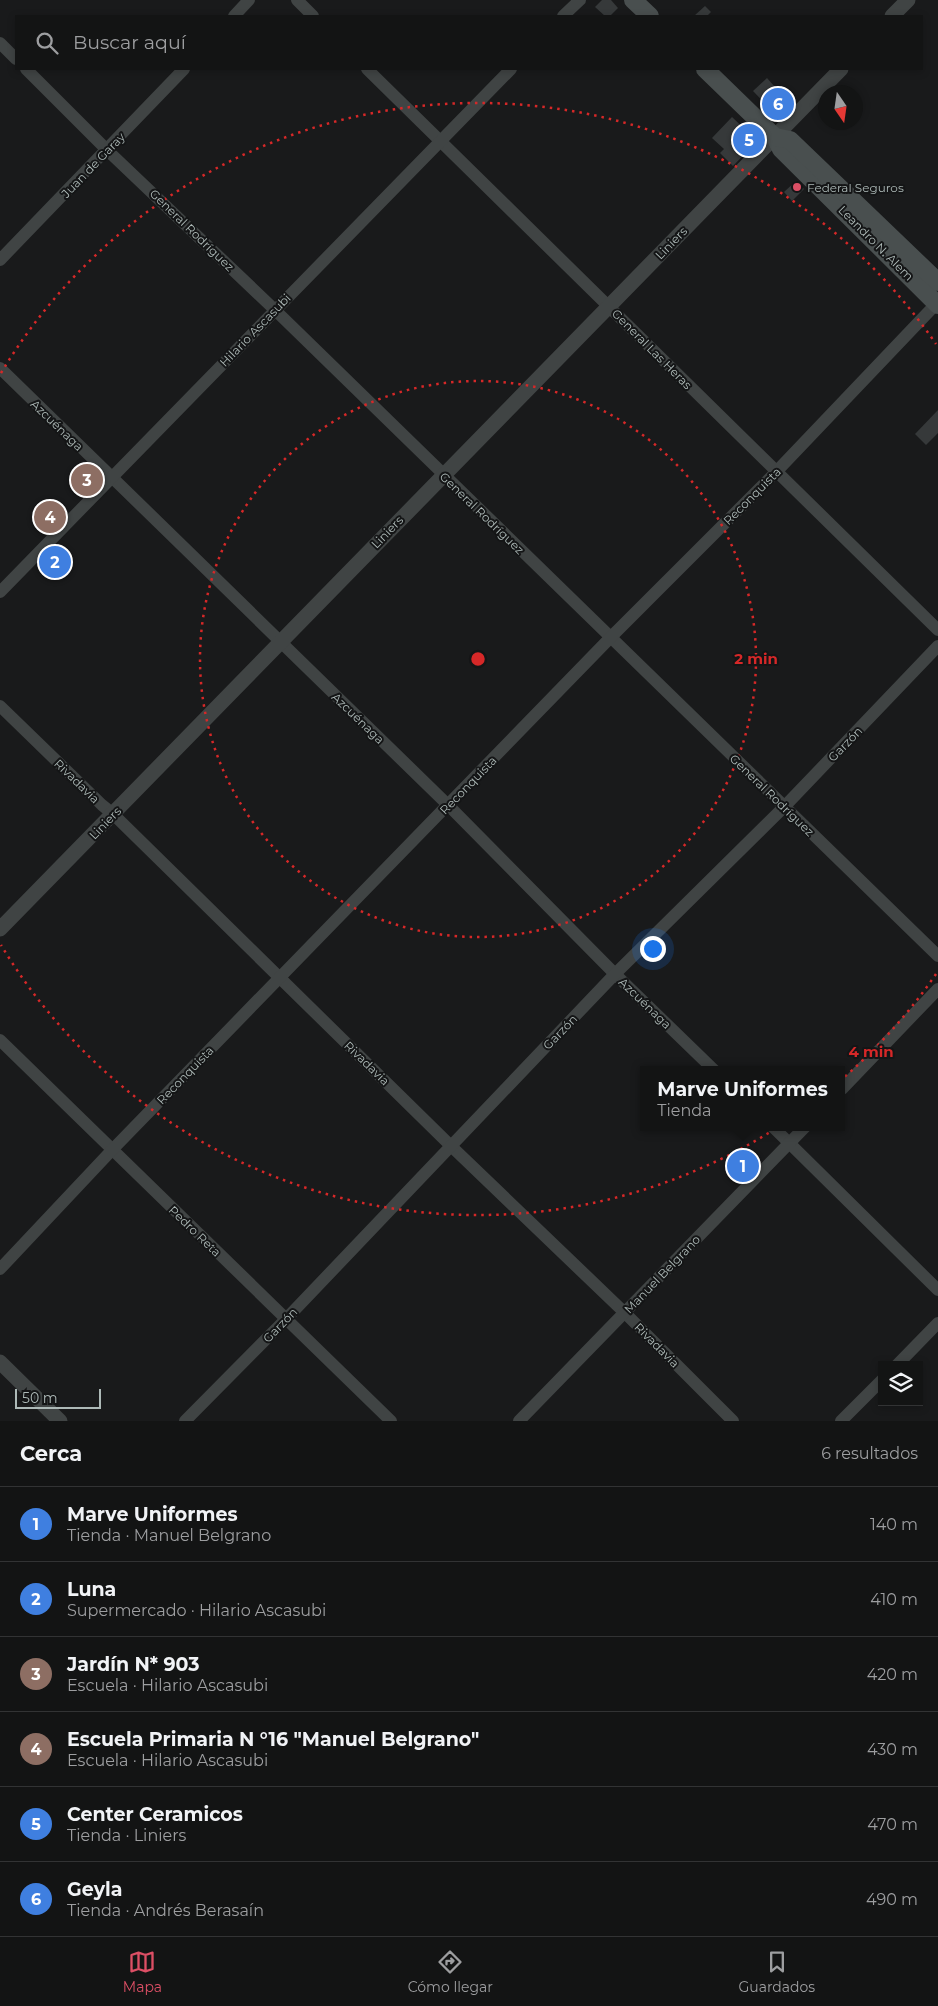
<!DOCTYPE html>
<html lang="es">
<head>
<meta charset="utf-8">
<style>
  body { margin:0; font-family:Montserrat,sans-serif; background:#202122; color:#f1f3f6 }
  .controls { position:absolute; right:15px; bottom:15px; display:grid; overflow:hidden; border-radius:0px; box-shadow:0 2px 8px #0003 }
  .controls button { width:45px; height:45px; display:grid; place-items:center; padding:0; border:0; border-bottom:1px solid #323334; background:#131414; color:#f1f3f6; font:25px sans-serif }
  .compass { position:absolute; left:818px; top:85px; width:45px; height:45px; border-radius:50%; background:#131414; box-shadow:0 2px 8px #0003; rotate:167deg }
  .scale { position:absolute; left:15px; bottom:12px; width:86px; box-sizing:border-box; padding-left:5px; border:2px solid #adb9b7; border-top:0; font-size:14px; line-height:18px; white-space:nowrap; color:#adb9b7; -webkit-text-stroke:4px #141516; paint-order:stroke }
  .you { position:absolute; left:652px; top:948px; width:18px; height:18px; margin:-12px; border:4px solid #fff; border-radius:50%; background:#1a73e8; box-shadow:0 0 0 8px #1a73e833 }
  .badge { display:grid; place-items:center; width:32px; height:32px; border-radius:50%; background:#dc4f65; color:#fff; font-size:16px; font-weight:700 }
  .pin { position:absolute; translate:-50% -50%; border:2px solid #fff; box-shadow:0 1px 5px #0006 }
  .popup { position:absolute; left:640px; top:1066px; width:205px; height:65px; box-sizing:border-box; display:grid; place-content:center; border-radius:0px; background:#131414; filter:drop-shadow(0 1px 4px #0005); font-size:16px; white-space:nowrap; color:#9d9ea0 }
  .popup b { font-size:19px; color:#f1f3f6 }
  .popup::after { content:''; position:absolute; left:50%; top:100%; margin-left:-10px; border:10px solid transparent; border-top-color:#131414 }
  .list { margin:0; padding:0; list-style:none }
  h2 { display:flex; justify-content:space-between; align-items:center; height:65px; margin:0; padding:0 20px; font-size:21px }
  h2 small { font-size:16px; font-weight:400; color:#9d9ea0 }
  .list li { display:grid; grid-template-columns:32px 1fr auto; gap:15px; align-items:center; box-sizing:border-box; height:75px; padding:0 20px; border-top:1px solid #323334 }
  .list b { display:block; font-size:19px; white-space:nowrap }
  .list p { margin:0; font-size:16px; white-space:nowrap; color:#9d9ea0 }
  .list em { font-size:16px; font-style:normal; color:#9d9ea0 }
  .icon { flex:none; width:28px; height:28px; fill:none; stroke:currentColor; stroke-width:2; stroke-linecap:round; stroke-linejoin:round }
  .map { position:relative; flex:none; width:938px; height:1421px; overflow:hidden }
  .search { position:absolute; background:#131414; box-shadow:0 2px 8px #0003; left:15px; right:15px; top:15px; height:55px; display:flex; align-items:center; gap:12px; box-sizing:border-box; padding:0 18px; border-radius:0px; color:#9d9ea0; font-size:19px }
  .sheet { height:515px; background:#131414 }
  nav { display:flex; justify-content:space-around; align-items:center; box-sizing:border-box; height:70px; border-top:1px solid #323334; background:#131414; font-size:14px; color:#9d9ea0 }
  nav a { display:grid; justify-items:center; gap:2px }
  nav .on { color:#dc4f65 }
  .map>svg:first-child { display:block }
  .building { fill:#36393a }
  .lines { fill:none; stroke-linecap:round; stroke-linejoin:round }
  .minor { stroke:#404444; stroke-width:12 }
  .tertiary { stroke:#404444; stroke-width:15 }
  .secondary { stroke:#494f4f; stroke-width:18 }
  .ring { fill:none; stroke:#d62828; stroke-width:2.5; stroke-dasharray:2.5 5 }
  .poi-dot { fill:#dc4f65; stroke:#141516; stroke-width:2 }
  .labels { text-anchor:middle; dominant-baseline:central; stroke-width:4; stroke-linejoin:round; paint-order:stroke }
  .street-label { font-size:12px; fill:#adb9b7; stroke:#141516 }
  .poi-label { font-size:12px; fill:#adb9b7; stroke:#141516; text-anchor:start }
  .centre { fill:#d62828; stroke:#141516; stroke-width:2.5 }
  .ring-label { font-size:15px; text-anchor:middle; font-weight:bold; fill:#d62828; stroke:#141516; stroke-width:4; stroke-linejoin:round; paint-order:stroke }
</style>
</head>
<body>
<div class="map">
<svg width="938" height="1421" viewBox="0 0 938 1421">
  <rect width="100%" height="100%" fill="#191a1b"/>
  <g class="building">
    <polygon points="602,0 611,0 618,8 610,16 605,16 595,7"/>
    <polygon points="705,6 711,12 707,16 694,16"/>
    <polygon points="767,78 790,104 777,116 753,91"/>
    <polygon points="732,117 757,141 733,166 720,153 724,149 712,138"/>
    <polygon points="796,181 804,189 792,201 784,192"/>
    <polygon points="938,410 938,433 926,445 915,434"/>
  </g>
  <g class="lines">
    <g class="minor">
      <polyline points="297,0 313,16"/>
      <polyline points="234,16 249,0"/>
      <polyline points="563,16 580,0"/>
      <polyline points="0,43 16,59"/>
      <polyline points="26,69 107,150 275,310 938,956"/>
      <polyline points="367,69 938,630"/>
      <polyline points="0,260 184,69"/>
      <polyline points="0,368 449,806 615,974 714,1070"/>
      <polyline points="0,592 511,69"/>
      <polyline points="0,706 102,805 113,814 451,1146 625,1313 733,1421"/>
      <polyline points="0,1040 391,1421"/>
      <polyline points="842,1089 938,989"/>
      <polyline points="773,1127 938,1290"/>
      <polyline points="0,1269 112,1150 611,637 776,472 938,302"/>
      <polyline points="897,1365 938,1323"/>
      <polyline points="185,1421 286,1319 615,974 784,807 938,646"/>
      <polyline points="519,1421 805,1127"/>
      <polyline points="841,1421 882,1380"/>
    </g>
    <g class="tertiary">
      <polyline points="892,16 908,0"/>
      <polyline points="0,929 841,69"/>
      <polyline points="0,1362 60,1421"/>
    </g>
    <g class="secondary">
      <polyline points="633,0 650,16"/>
      <polyline points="705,69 775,137 781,149 938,305"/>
      <polyline points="775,137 790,140 938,282"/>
    </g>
  </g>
  <g class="ring">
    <circle cx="478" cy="659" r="278"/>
    <path d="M936 974A556 556 0 0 1 1 945M1 373A556 556 0 0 1 936 344"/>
  </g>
  <circle class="poi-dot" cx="797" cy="187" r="5"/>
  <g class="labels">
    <g class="street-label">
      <text transform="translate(93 165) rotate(-46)">Juan de Garay</text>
      <text transform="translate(192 230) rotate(44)">General Rodríguez</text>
      <text transform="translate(671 243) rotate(-46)">Liniers</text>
      <text transform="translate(876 243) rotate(45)">Leandro N. Alem</text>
      <text transform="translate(255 330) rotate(-46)">Hilario Ascasubi</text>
      <text transform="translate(652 349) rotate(45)">General Las Heras</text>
      <text transform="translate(57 425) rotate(44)">Azcuénaga</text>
      <text transform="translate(752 496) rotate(-45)">Reconquista</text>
      <text transform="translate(482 513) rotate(44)">General Rodríguez</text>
      <text transform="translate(387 532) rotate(-46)">Liniers</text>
      <text transform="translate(358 718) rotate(44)">Azcuénaga</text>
      <text transform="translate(845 744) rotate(-46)">Garzón</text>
      <text transform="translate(77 781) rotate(44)">Rivadavia</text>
      <text transform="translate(468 785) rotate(-46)">Reconquista</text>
      <text transform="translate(772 795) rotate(44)">General Rodríguez</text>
      <text transform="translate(105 823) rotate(-46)">Liniers</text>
      <text transform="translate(645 1003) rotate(44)">Azcuénaga</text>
      <text transform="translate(560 1032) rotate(-46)">Garzón</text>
      <text transform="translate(367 1063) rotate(44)">Rivadavia</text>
      <text transform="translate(185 1075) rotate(-46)">Reconquista</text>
      <text transform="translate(195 1231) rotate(44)">Pedro Reta</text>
      <text transform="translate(662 1274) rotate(-46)">Manuel Belgrano</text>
      <text transform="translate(280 1325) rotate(-46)">Garzón</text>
      <text transform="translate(657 1345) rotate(45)">Rivadavia</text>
    </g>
    <g class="poi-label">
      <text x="807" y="187">Federal Seguros</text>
    </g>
  </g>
  <circle cx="478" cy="659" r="8" class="centre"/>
  <g class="ring-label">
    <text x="756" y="664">2 min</text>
    <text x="871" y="1057">4 min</text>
  </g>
</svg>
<div class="controls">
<button><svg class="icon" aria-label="layers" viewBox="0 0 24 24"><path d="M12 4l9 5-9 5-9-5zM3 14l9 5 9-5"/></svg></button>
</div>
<svg class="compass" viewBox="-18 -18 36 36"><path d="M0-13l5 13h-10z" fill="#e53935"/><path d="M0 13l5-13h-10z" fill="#9d9ea0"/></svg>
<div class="scale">50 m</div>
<div class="you"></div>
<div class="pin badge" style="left:743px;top:1166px;background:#3f7fe0">1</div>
<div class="popup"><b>Marve Uniformes</b>Tienda</div>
<div class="pin badge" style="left:55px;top:562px;background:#3f7fe0">2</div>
<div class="pin badge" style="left:87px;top:480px;background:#8d6e63">3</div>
<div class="pin badge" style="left:50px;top:517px;background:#8d6e63">4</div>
<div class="pin badge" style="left:749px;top:140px;background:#3f7fe0">5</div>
<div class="pin badge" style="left:778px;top:104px;background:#3f7fe0">6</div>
<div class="search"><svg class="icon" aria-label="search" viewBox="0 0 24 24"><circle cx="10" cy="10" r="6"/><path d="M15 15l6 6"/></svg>Buscar aquí</div>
</div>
<section class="sheet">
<h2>Cerca<small>6 resultados</small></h2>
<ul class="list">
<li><span class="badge" style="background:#3f7fe0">1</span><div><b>Marve Uniformes</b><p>Tienda · Manuel Belgrano</p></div><em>140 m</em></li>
<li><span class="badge" style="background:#3f7fe0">2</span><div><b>Luna</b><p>Supermercado · Hilario Ascasubi</p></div><em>410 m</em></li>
<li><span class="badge" style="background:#8d6e63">3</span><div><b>Jardín N* 903</b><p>Escuela · Hilario Ascasubi</p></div><em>420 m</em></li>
<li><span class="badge" style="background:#8d6e63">4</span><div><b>Escuela Primaria N °16 &quot;Manuel Belgrano&quot;</b><p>Escuela · Hilario Ascasubi</p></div><em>430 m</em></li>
<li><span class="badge" style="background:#3f7fe0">5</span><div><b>Center Ceramicos</b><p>Tienda · Liniers</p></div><em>470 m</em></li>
<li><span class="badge" style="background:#3f7fe0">6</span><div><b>Geyla</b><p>Tienda · Andrés Berasaín</p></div><em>490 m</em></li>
</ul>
</section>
<nav>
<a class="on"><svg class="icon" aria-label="map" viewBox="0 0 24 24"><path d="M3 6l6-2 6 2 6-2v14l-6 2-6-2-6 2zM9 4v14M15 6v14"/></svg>Mapa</a>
<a><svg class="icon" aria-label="directions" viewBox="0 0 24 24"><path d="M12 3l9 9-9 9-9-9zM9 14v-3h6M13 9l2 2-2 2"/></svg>Cómo llegar</a>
<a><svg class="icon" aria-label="saved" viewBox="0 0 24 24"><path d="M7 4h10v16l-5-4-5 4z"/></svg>Guardados</a>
</nav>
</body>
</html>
